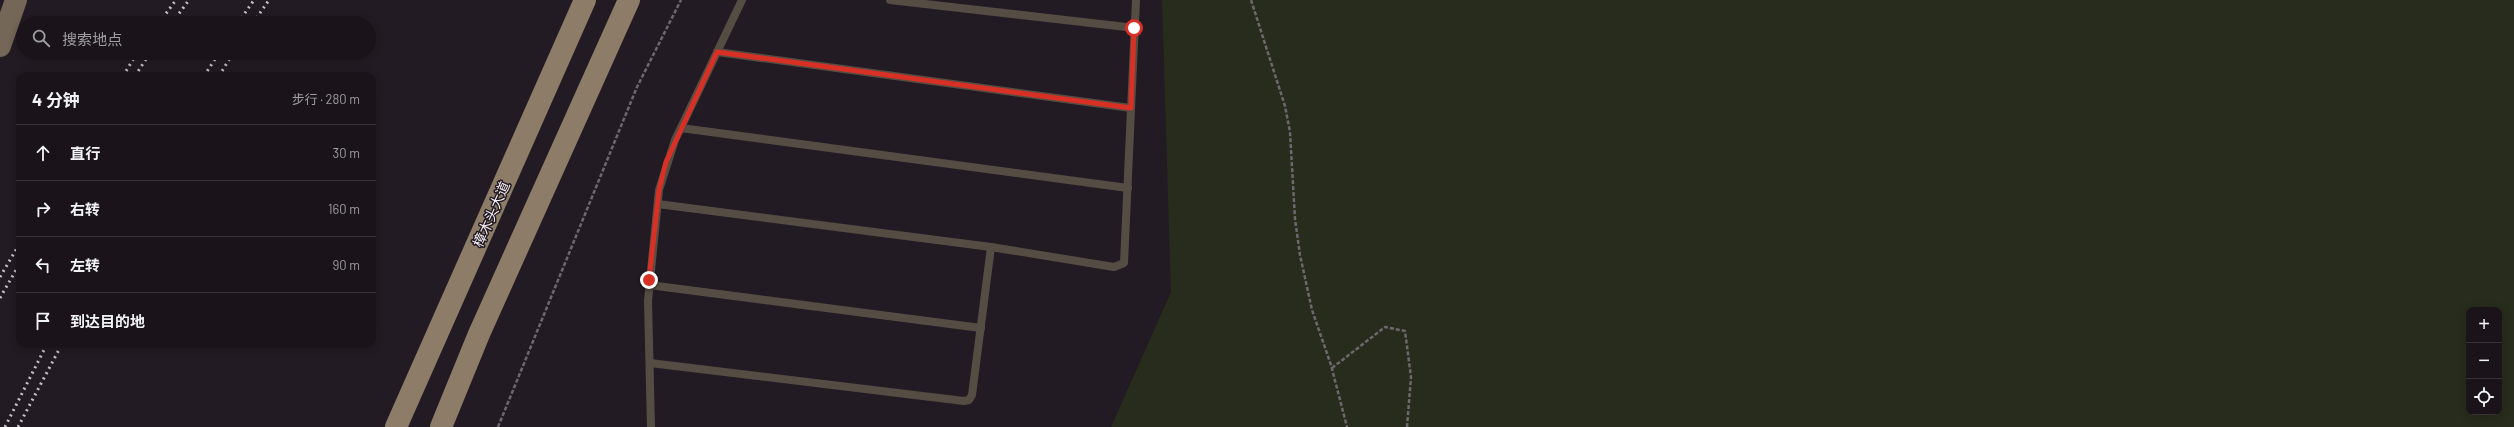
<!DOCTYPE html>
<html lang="zh">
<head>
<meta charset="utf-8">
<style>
  body { margin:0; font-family:Barlow,"Noto Sans SC",sans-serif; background:#272127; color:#f1f3f6 }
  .controls { position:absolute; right:12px; bottom:12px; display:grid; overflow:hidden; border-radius:8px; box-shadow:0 2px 10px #0003 }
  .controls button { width:36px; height:36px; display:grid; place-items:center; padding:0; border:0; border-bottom:1px solid #383339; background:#1a141a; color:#f1f3f6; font:20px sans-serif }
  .stop { position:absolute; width:12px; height:12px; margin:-9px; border:3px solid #d93025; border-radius:50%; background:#fff }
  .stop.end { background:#d93025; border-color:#fff; box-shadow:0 1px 4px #0008 }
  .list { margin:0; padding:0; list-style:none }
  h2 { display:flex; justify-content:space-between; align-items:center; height:52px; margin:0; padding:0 16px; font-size:17px }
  h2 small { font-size:13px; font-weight:400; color:#9f9ea2 }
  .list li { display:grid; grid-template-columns:26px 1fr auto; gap:12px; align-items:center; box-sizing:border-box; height:56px; padding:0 16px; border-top:1px solid #383339 }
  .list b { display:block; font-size:15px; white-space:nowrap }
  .list em { font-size:13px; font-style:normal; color:#9f9ea2 }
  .icon { flex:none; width:22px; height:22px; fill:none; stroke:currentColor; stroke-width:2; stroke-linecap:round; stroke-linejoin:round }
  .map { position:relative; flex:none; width:2514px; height:427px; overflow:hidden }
  .search { position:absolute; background:#1a141a; box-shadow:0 2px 10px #0003; left:16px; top:16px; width:360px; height:44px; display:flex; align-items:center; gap:10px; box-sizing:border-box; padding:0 14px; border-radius:22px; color:#9f9ea2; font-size:15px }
  .panel { position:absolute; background:#1a141a; box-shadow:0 2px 10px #0003; left:16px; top:72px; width:360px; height:276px; border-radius:12px }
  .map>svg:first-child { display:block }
  .green { fill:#282c1c; fill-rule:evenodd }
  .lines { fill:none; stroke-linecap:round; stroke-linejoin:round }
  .path { stroke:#6e676e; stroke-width:2.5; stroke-dasharray:4 2; stroke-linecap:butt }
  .lane { stroke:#554d43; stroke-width:8 }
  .secondary { stroke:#756757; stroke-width:22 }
  .primary { stroke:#8d7c67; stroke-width:22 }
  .rail { stroke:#c6c0c6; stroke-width:3; stroke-dasharray:2 4; stroke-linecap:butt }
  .route { stroke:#d93025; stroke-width:5 }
  .labels { text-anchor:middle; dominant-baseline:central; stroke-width:3; stroke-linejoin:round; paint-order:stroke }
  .street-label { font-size:14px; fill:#f6f0f6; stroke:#231b23 }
</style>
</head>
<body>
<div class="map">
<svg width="2514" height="427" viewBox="0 0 2514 427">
  <rect width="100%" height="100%" fill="#231b23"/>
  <path class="green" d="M1162,0H2514V427H1111L1171,292ZM2469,310H2499V412H2469Z"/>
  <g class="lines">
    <g class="path">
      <polyline points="1251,0 1285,106 1290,132 1295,219 1300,255 1312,310 1331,365 1347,427"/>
      <polyline points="1332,368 1385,327 1405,331 1411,377 1407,427"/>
      <polyline points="498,427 637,87 681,0"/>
    </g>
    <g class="lane">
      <polyline points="890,0 1135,28"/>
      <polyline points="717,52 1131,108"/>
      <polyline points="681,128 1128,188"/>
      <polyline points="658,204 991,247"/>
      <polyline points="649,285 981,328"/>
      <polyline points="650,363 964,401 969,400 972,395 991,247 1114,267 1124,263 1136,0"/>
      <polyline points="651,427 648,301 659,190 675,140 742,0"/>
    </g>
    <polyline class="secondary" points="0,46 16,0"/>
    <g class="primary">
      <polyline points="396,427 585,0"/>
      <polyline points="441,427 479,334 629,0"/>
    </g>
    <g class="rail">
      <polyline points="159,23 176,0"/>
      <polyline points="172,23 189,0"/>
      <polyline points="238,23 254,0"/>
      <polyline points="253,23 269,0"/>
      <polyline points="123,76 137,53"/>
      <polyline points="135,76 150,53"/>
      <polyline points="204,76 219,53"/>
      <polyline points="219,76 233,53"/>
      <polyline points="0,277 20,243"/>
      <polyline points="0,298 20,263"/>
      <polyline points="5,427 47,344"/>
      <polyline points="18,427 62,344"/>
    </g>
  </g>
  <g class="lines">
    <polyline class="route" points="649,280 659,190 666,162 717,52 1131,108 1134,28"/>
  </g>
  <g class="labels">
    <g class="street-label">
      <text transform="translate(491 214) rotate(-66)">樟木头大道</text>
    </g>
  </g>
</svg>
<div class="controls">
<button>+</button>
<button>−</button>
<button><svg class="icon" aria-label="locate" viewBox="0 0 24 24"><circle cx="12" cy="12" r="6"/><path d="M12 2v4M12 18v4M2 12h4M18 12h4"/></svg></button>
</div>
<div class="stop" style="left:1134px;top:28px"></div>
<div class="stop end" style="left:649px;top:280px"></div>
<div class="search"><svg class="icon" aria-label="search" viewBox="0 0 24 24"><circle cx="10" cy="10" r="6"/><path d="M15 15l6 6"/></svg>搜索地点</div>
<section class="panel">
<h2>4 分钟<small>步行 · 280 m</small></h2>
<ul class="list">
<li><svg class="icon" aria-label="ahead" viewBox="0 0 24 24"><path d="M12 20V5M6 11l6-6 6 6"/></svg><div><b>直行</b></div><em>30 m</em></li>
<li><svg class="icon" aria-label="right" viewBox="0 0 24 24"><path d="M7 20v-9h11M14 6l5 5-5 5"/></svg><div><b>右转</b></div><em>160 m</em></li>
<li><svg class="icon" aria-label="left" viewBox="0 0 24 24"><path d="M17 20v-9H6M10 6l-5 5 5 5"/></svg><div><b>左转</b></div><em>90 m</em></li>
<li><svg class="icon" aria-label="arrive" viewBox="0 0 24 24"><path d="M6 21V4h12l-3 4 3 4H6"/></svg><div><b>到达目的地</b></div></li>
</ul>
</section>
</div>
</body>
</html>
